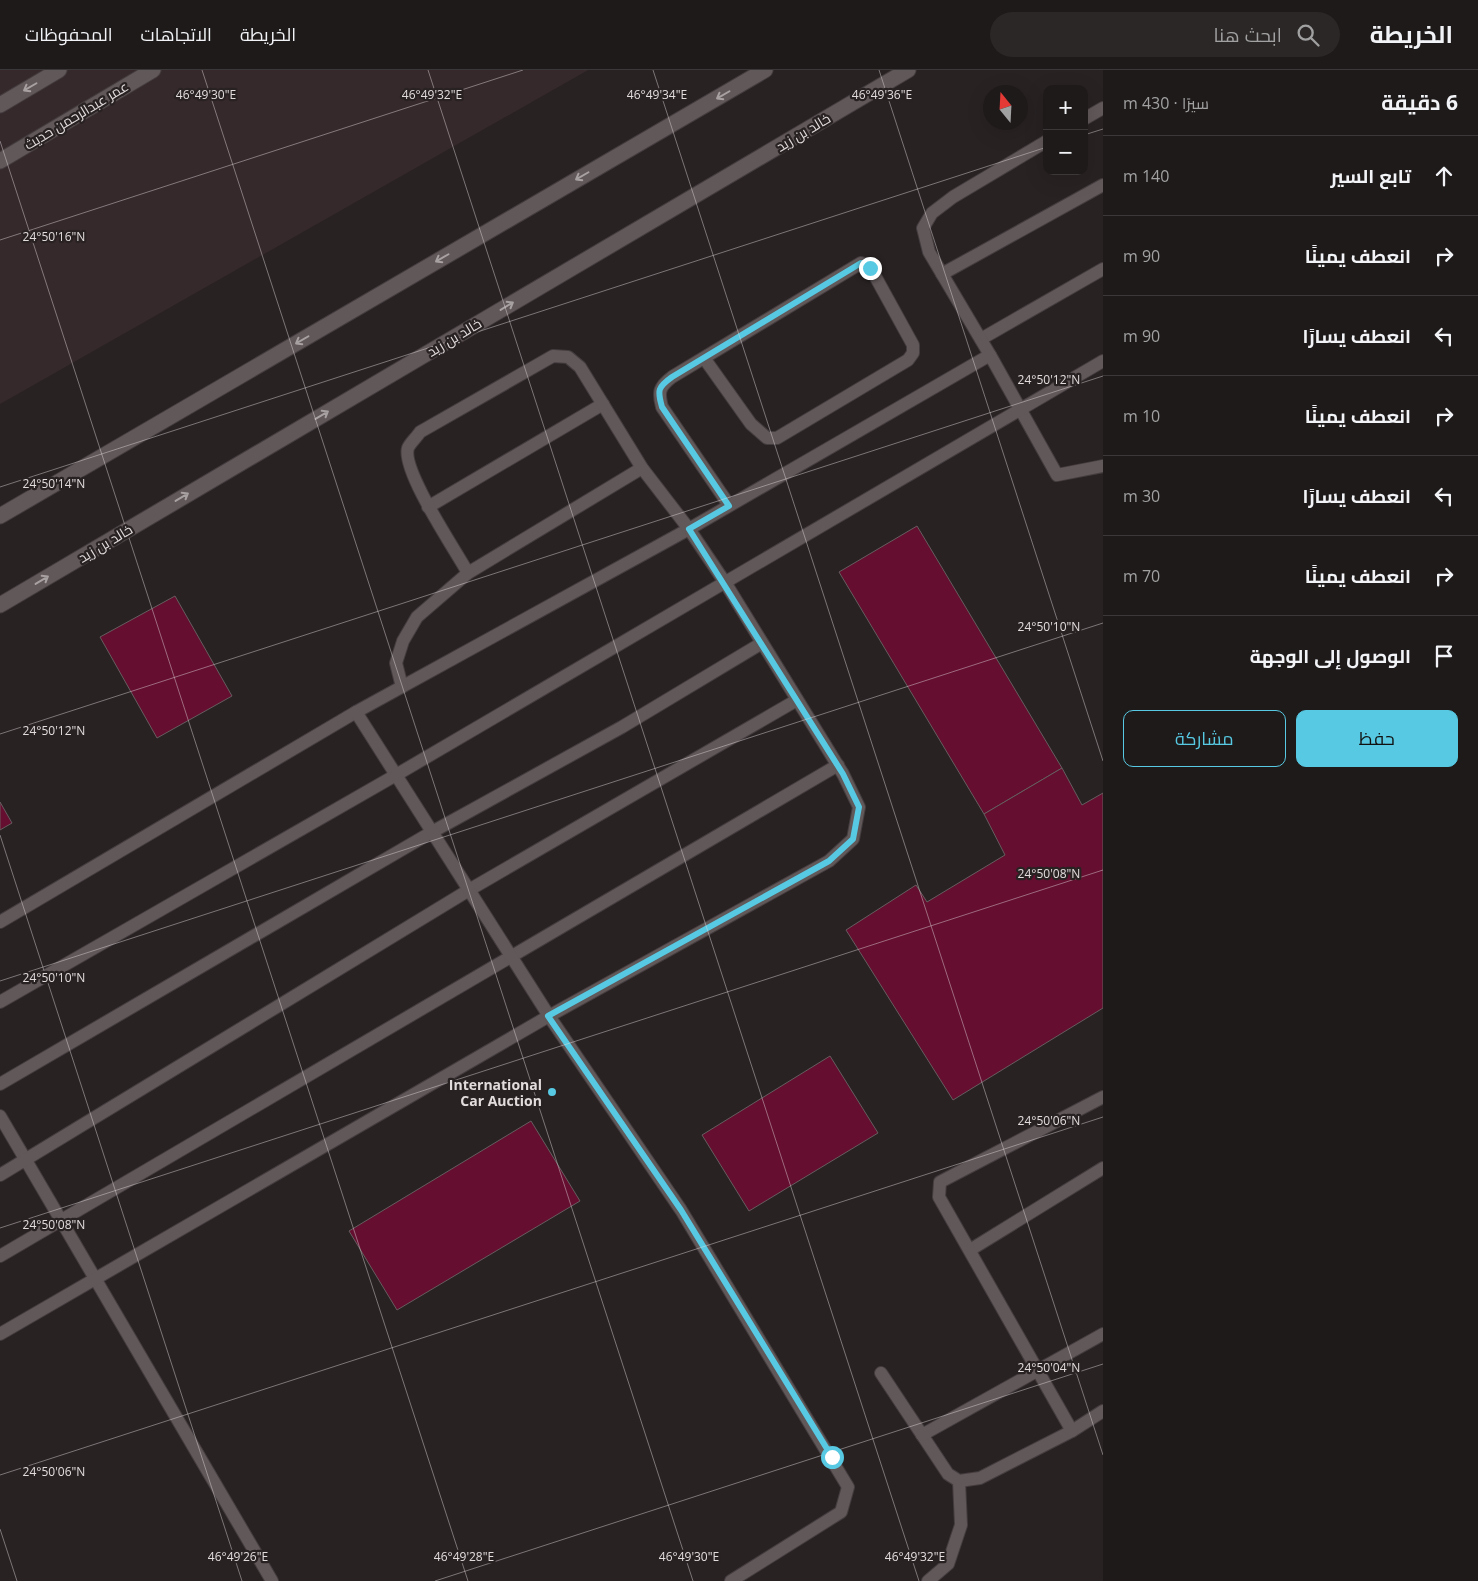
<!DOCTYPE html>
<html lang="ar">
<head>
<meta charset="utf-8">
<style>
  body { margin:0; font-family:"Open Sans",Cairo,sans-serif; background:#2c2727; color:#f1f3f6; direction:rtl }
  .controls { position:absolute; right:15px; top:15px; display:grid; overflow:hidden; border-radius:10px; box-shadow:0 5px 20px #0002 }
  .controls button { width:45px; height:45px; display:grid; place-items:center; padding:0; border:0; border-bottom:1px solid #3c3839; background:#1f1a1a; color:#f1f3f6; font:25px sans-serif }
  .compass { position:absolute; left:983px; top:15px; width:45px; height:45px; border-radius:50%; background:#1f1a1a; box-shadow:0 5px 20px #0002; rotate:342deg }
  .stop { position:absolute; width:15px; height:15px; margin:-11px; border:4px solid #57c9e2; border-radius:50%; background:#fff }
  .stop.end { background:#57c9e2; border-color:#fff; box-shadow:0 1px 5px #0008 }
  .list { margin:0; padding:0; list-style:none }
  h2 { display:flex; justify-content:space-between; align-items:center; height:65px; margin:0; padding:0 20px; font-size:21px }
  h2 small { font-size:16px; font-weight:400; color:#a1a1a2 }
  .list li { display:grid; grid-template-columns:32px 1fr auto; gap:15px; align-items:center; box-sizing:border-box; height:80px; padding:0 20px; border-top:1px solid #3c3839 }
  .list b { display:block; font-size:19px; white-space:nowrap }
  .list em { font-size:16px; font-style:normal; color:#a1a1a2 }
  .actions { display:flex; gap:10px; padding:15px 20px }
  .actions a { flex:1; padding:11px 0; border:1px solid #57c9e2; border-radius:10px; text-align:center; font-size:18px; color:#57c9e2 }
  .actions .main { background:#57c9e2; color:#111 }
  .icon { flex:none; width:28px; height:28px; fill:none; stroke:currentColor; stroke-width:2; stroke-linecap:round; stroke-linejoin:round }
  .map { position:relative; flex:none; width:1103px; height:1511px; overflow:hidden; direction:ltr }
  header { display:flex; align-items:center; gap:30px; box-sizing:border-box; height:70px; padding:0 25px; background:#1f1a1a; border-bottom:1px solid #3c3839 }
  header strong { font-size:24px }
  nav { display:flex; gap:28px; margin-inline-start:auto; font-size:18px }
  .search { width:350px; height:45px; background:#2c2727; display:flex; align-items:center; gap:12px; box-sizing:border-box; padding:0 18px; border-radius:28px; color:#a1a1a2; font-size:19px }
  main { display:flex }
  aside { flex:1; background:#1f1a1a }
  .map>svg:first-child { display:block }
  .built { fill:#36292c }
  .building { fill:#650e2f; stroke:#665d5f }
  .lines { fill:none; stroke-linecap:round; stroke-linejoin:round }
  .service-casing { stroke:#443d3f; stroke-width:14 }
  .tertiary-casing { stroke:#443d3f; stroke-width:17 }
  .service { stroke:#615859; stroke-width:12 }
  .tertiary { stroke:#615859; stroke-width:15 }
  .oneway { stroke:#a8a1a2 }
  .route { stroke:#57c9e2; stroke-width:6 }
  .ticks { fill:none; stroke:#e2dcdd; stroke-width:1; stroke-opacity:0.45 }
  .poi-dot { fill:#57c9e2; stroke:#292223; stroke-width:2 }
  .labels { text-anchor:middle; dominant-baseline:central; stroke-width:4.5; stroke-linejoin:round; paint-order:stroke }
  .street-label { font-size:14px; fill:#e2dcdd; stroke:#292223 }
  .poi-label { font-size:14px; font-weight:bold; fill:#e2dcdd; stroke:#292223; text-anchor:end }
  .ticks-label { font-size:12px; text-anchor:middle; fill:#e2dcdd; stroke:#292223; stroke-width:4.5; stroke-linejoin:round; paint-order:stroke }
</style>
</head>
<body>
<header>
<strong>الخريطة</strong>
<div class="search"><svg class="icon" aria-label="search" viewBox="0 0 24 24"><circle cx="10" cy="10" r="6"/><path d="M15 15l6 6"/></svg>ابحث هنا</div>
<nav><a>الخريطة</a><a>الاتجاهات</a><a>المحفوظات</a></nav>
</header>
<main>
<aside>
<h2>6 دقيقة<small>سيرًا · 430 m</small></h2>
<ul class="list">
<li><svg class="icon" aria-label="ahead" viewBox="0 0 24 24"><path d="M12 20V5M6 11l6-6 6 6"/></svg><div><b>تابع السير</b></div><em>140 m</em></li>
<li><svg class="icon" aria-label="right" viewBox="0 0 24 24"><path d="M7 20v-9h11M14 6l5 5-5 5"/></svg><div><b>انعطف يمينًا</b></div><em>90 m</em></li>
<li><svg class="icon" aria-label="left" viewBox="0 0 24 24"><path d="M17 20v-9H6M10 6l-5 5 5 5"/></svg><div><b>انعطف يسارًا</b></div><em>90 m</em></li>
<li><svg class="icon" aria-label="right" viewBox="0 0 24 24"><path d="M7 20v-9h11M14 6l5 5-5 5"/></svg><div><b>انعطف يمينًا</b></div><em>10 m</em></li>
<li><svg class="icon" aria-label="left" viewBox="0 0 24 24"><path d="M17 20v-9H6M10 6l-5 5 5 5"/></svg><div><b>انعطف يسارًا</b></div><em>30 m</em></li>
<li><svg class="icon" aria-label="right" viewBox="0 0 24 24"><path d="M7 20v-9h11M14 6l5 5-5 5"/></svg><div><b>انعطف يمينًا</b></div><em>70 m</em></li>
<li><svg class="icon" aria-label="arrive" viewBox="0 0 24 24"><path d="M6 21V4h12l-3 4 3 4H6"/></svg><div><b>الوصول إلى الوجهة</b></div></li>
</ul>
<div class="actions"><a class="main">حفظ</a><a>مشاركة</a></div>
</aside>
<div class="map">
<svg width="1103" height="1511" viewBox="0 0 1103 1511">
  <rect width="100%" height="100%" fill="#292223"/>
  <polygon class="built" points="0,0 588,0 0,334"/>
  <g class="building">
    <polygon points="917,456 1062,698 984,744 839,502"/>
    <polygon points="175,526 232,626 157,668 100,567"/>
    <polygon points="1062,698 1082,735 1103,723 1103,938 953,1030 846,860 916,815 927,832 1005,785 984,744"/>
    <polygon points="0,732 12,753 0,760"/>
    <polygon points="830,986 878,1063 749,1141 702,1065"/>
    <polygon points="531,1051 580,1131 397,1240 349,1161"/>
  </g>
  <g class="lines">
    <g class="service-casing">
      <g id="service">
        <polyline points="1084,49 1103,38"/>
        <polyline points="942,204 1103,115"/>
        <polyline points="981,269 1103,199"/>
        <polyline points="990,285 929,182 923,158 932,143 953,127 1047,71"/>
        <path d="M704,288L751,354L767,368H777L908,290L913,283V275L869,195L861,193L672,307C659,317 658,322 662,337L729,435"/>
        <polyline points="428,437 603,334"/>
        <polyline points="468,503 642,398"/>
        <polyline points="0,852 356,642"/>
        <polyline points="0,932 396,705 356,642 689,459 990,285 1057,405 1103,396"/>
        <polyline points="0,1014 432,762 622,657 762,573"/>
        <polyline points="0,1046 272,1511"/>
        <polyline points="0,1105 469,820 797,630"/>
        <polyline points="970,1180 1103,1098"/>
        <polyline points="0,1186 838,695"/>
        <path d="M0,1264L549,946L829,791L853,769L859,737L843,704L726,514L689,459L642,398L580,297L568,287L553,286L420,362C417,367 410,373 408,378C401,400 456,481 468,503L417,547L403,571L396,593L402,617"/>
        <polyline points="881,1303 948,1404 959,1411 980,1408 1072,1361 1103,1341"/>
        <polyline points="1072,1361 939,1127 940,1112 1103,1027"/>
        <polyline points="922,1365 1103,1264"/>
        <polyline points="731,1511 841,1442 848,1417 681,1140 549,946 396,705 1103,291"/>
        <polyline points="928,1511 948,1494 961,1455 959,1411"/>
      </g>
    </g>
    <g class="tertiary-casing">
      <g id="tertiary">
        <polyline points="0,35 59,0"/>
        <polyline points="0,91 153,0"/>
        <polyline points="0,446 765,0"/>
        <polyline points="0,535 908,0"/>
      </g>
    </g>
    <use href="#service" class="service"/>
    <use href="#tertiary" class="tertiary"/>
  </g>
  <defs><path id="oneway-shaft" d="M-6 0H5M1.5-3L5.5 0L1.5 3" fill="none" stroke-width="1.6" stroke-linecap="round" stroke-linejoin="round" transform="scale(1.25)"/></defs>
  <g class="oneway">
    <use href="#oneway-shaft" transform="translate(30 17) rotate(150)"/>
    <use href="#oneway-shaft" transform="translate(723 25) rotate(150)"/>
    <use href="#oneway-shaft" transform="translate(582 106) rotate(150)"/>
    <use href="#oneway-shaft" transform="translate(442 188) rotate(150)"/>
    <use href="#oneway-shaft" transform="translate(507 236) rotate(-31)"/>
    <use href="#oneway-shaft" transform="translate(302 270) rotate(150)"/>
    <use href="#oneway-shaft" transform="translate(322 345) rotate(-31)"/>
    <use href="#oneway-shaft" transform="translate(182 427) rotate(-31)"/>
    <use href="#oneway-shaft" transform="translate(42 510) rotate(-31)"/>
  </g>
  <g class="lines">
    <path class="route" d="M832,1387L681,1140L548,946L829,791L853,769L859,737L843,704L689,459L729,436L662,337C657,320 658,317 672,307L861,193H866L870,198"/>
  </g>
  <path class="ticks" d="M202,0L693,1511M428,0L919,1511M653,0L1103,1385M879,0L1103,691M1084,65L1103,59M0,71L468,1511M0,170L523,0M0,417L1047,77M0,664L1103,306M0,765L242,1511M0,911L1103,553M0,1158L1103,800M0,1405L1103,1047M0,1459L17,1511M435,1511L1103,1294"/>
  <circle class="poi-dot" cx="552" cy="1022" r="5"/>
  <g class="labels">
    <g class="street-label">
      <text transform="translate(76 45) rotate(-31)">عمر عبدالرحمن حديث</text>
      <text transform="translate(803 62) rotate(-31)">خالد بن زيد</text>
      <text transform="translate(454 267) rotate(-31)">خالد بن زيد</text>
      <text transform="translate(105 473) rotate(-31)">خالد بن زيد</text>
    </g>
    <g class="poi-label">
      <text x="542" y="1014">International<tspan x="542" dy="16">Car Auction</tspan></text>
    </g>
  </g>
  <g class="ticks-label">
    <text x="206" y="29">46°49'30"E</text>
    <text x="432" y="29">46°49'32"E</text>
    <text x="657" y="29">46°49'34"E</text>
    <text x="882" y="29">46°49'36"E</text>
    <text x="54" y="171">24°50'16"N</text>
    <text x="1049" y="314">24°50'12"N</text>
    <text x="54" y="418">24°50'14"N</text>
    <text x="1049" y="561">24°50'10"N</text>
    <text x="54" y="665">24°50'12"N</text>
    <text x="1049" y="808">24°50'08"N</text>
    <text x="54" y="912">24°50'10"N</text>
    <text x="1049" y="1055">24°50'06"N</text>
    <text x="54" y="1159">24°50'08"N</text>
    <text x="1049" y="1302">24°50'04"N</text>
    <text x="54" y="1406">24°50'06"N</text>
    <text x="238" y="1491">46°49'26"E</text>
    <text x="464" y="1491">46°49'28"E</text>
    <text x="689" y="1491">46°49'30"E</text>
    <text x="915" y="1491">46°49'32"E</text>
  </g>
</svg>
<div class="controls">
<button>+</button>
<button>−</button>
</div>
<svg class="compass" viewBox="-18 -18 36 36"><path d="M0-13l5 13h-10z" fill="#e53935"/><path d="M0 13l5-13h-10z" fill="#a1a1a2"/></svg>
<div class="stop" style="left:832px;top:1387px"></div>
<div class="stop end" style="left:870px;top:198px"></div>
</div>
</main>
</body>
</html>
